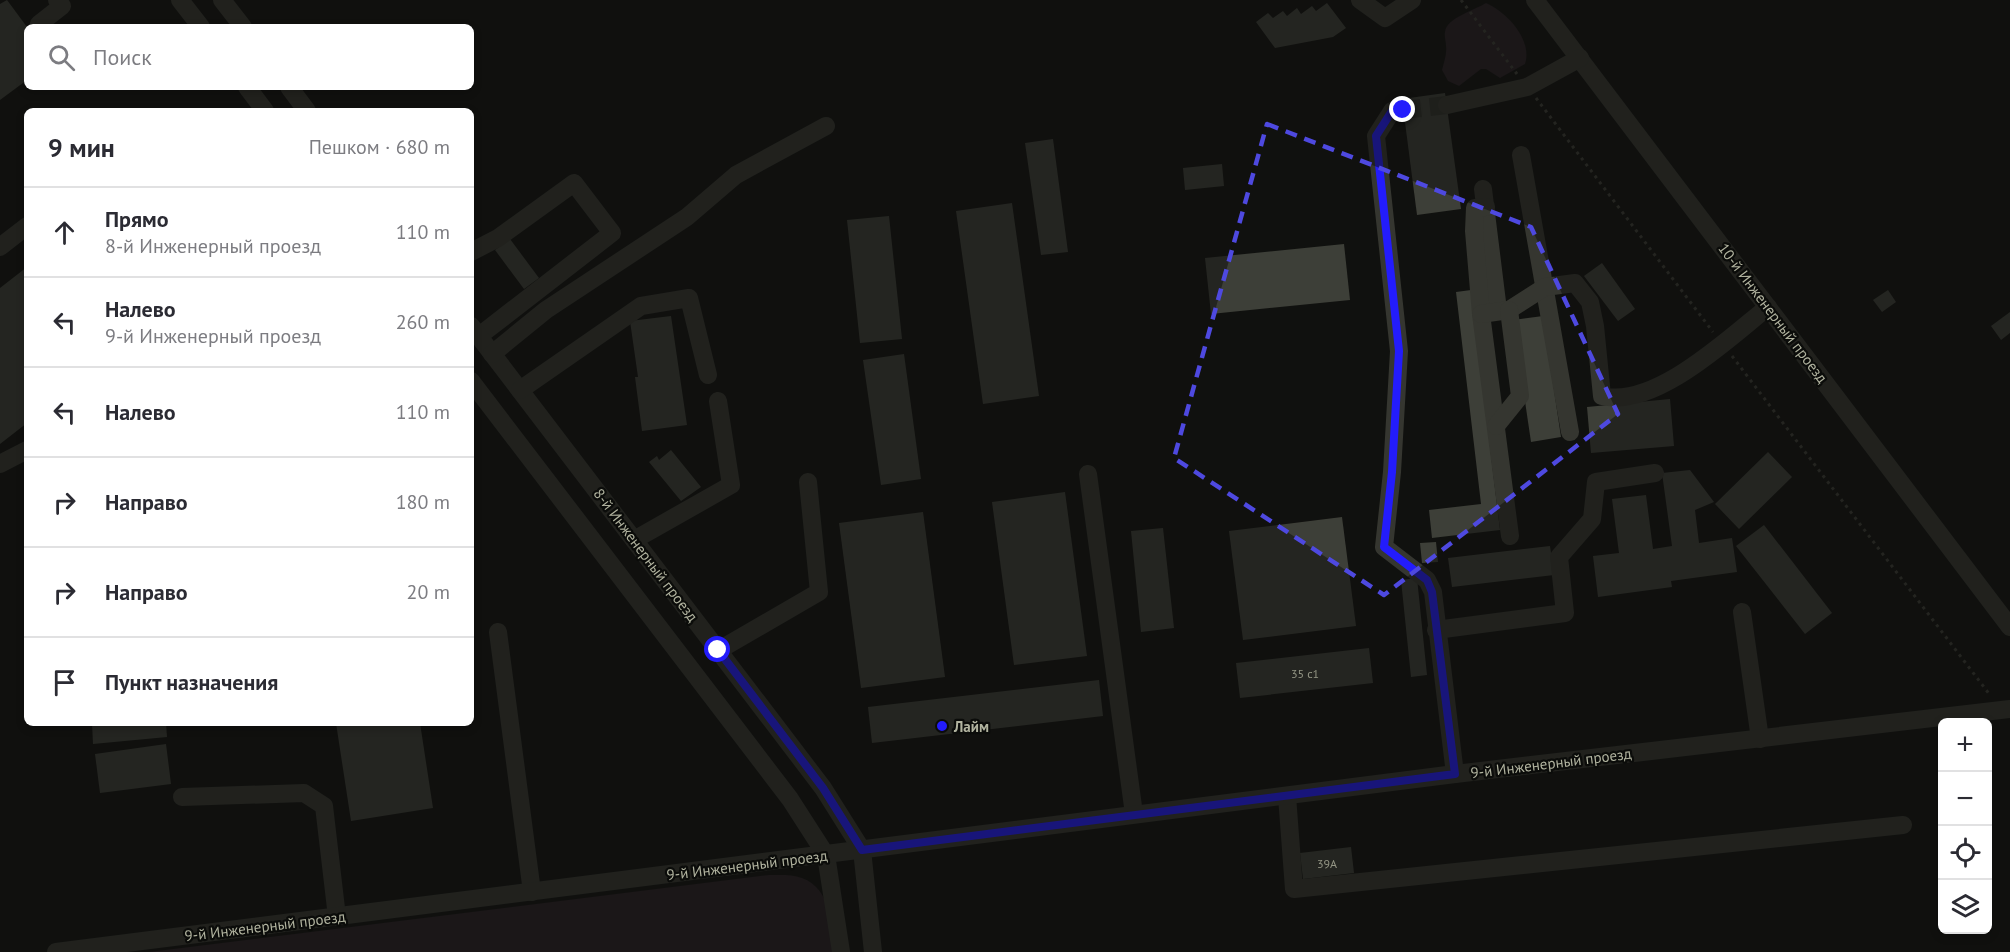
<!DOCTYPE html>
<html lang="ru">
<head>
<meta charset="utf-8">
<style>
  body { margin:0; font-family:"PT Sans",sans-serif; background:#f2f2f3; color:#2b2b33 }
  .controls { position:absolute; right:18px; bottom:18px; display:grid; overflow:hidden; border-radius:9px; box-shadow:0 3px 9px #0003 }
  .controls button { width:54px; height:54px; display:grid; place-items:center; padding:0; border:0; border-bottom:2px solid #e1e1e2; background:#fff; color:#2b2b33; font:30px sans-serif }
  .stop { position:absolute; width:18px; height:18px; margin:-14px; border:4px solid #231cfc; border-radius:50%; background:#fff }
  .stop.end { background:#231cfc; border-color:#fff; box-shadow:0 2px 6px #0008 }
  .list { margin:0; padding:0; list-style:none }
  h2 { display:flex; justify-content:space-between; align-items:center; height:78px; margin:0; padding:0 24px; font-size:26px }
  h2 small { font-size:20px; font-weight:400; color:#7c7c81 }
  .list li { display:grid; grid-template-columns:39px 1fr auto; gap:18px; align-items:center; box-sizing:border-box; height:90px; padding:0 24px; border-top:2px solid #e1e1e2 }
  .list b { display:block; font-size:22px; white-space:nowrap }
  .list p { margin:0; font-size:20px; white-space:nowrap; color:#7c7c81 }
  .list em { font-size:20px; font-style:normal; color:#7c7c81 }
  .icon { flex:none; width:33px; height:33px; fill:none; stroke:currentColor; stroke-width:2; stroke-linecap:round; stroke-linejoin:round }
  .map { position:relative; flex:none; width:2010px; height:952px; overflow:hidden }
  .search { position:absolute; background:#fff; box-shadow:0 3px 9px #0003; left:24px; top:24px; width:450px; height:66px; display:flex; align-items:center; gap:15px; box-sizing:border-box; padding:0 21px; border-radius:9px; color:#7c7c81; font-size:22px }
  .panel { position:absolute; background:#fff; box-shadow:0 3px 9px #0003; left:24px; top:108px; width:450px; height:618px; border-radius:9px }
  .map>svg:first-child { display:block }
  .green { fill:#281f24 }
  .building { fill:#3d3f38 }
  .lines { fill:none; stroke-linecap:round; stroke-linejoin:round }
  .minor-tunnel { stroke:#30312c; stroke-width:18; stroke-dasharray:18 9; stroke-linecap:butt }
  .path { stroke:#3c3d36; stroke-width:3; stroke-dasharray:3 4.5; stroke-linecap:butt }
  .minor { stroke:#353630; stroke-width:18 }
  .route { stroke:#231cfc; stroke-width:8 }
  .marked { fill:none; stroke:#4e49e0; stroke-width:4.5; stroke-dasharray:12 8; stroke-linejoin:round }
  .poi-dot { fill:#231cfc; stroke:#0b0c0a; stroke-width:2 }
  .labels { text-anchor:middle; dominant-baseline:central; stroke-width:4.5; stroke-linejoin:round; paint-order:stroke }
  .number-label { font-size:12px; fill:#949685 }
  .street-label { font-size:15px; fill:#b1b39f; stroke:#0b0c0a }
  .poi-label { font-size:15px; font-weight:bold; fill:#b1b39f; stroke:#0b0c0a; text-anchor:start }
</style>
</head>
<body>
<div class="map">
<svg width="2010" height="952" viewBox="0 0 2010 952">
  <rect width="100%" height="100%" fill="#10110f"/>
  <g class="green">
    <path d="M1486,3C1507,12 1533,40 1525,64L1500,78L1486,69H1481L1459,86L1448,81L1442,70C1444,62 1447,54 1446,46C1446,42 1444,36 1445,32C1446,18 1475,10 1486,3Z"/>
    <path d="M769,875C780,875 792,874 802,878C832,889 831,926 835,952H149Z"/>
  </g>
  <g class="building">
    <polygon points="7,0 27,27 27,80 0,100 0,4"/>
    <polygon points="1327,3 1346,28 1333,37 1275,48 1256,22 1268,13 1273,18 1283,11 1287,16 1297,8 1301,14 1312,6 1316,11"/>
    <polygon points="1445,93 1461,209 1417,215 1402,99"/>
    <polygon points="1053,139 1068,252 1041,255 1025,143"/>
    <polygon points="1222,164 1224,186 1185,190 1183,168"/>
    <polygon points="1012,203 1039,396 983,404 956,211"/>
    <polygon points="889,216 902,339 860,343 847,220"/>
    <polygon points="510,239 539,278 524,289 495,250"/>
    <polygon points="1344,244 1350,300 1211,314 1205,258"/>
    <polygon points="1602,263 1635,309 1618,321 1584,276"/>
    <polygon points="27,267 27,423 0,444 0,288"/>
    <polygon points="1471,290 1500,530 1432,538 1429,510 1481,504 1456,292"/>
    <polygon points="1888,290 1896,302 1882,312 1873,300"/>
    <polygon points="2010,312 2010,333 2001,340 1991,326"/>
    <polygon points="671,316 687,425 642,431 635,377 638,377 630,321"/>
    <polygon points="1543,316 1561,437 1531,442 1513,320"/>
    <polygon points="904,354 921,479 881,485 863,360"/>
    <polygon points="1670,399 1674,446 1591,453 1587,407"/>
    <polygon points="671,450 701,487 681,501 649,462 657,456 659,460"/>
    <polygon points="1768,452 1792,477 1739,529 1715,504"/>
    <polygon points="1690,470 1714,502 1695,510 1699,543 1732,538 1737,572 1671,581 1672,587 1598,597 1593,556 1619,553 1612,499 1646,495 1653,549 1672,546 1662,473"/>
    <polygon points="1065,492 1087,656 1014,665 992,502"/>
    <polygon points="923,512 945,677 861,688 839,523"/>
    <polygon points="1342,517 1356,626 1243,640 1229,531"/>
    <polygon points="1764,525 1832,613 1805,634 1736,546"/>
    <polygon points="1163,528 1174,628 1141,632 1131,531"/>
    <polygon points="1436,542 1438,562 1422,563 1420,543"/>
    <polygon points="1550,546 1554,575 1452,587 1448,558"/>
    <polygon points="1417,578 1427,675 1411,677 1401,580"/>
    <polygon points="1369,648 1373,683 1240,698 1236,663"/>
    <polygon points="1099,680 1103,716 872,743 868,707"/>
    <polygon points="92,723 166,723 167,737 93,744"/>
    <polygon points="336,723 420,723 433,808 351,821"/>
    <polygon points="166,744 171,784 100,793 95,754"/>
    <polygon points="1351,847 1354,873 1303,879 1300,853"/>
  </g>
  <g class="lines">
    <polyline class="minor-tunnel" points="1403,110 1447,105"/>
    <g class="path">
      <polyline points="1461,0 1517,74"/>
      <polyline points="1536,98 1713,332"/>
      <polyline points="1732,356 1990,695"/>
    </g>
    <g class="minor">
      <polyline points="180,0 201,27"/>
      <polyline points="222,0 243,27"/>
      <polyline points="1360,0 1385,18 1412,0"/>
      <polyline points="1535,0 2010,627"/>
      <polyline points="39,24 62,6 57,0"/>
      <polyline points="247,87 265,111"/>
      <polyline points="289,87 307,111"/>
      <polyline points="1447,105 1527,87 1580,58"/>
      <polyline points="1403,110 1392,111 1376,136 1399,351 1392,472 1384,547 1427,580 1433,592 1455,774"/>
      <polyline points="1521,155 1570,432"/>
      <polyline points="1483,189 1498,310"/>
      <polyline points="1486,207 1475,208 1474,231 1481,314 1510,536"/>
      <polyline points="0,247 27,226"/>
      <polyline points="471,252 498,238 574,183 612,233 479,336"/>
      <path d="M1481,314L1509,310L1545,287L1575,283L1590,302L1595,326L1602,396C1655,409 1729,338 1768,307"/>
      <polyline points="471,326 823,788 862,850 873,952"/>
      <polyline points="492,354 546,310 687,217 736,175 826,126"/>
      <polyline points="471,381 790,799 826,855 841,952"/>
      <polyline points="520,390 641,306 689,298 708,375"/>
      <polyline points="1496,426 1520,396 1509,310"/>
      <polyline points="0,464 27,450"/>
      <polyline points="1088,474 1134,814"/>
      <polyline points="634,540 731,485 718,401"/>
      <polyline points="1742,612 1760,739"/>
      <polyline points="1436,630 1565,613 1559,557 1592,519 1596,482 1655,473"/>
      <polyline points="498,632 532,892"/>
      <polyline points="719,650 819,592 808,482"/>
      <polyline points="1287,796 1294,889 1903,825"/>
      <polyline points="182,797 304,793 324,806 337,917"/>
      <polyline points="56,952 1455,774 2010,709"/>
    </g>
  </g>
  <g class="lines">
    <polyline class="route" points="718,650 823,788 862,850 1455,774 1432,592 1427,580 1384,547 1392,472 1399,351 1376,136 1392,111 1403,110"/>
  </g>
  <path d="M0 0H2010V952H0ZM1267,124L1531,227L1618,414L1384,595L1174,458Z" fill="#10110f" fill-opacity=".55" fill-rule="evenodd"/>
  <path class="marked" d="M1267,124L1531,227L1618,414L1384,595L1174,458Z"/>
  <circle class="poi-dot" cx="942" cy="726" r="6"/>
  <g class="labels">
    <g class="number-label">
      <text x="1305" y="673">35 с1</text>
      <text x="1327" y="863">39А</text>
    </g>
    <g class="street-label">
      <text transform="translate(1773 313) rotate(53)">10-й Инженерный проезд</text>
      <text transform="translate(646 555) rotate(53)">8-й Инженерный проезд</text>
      <text transform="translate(1551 763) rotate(-7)">9-й Инженерный проезд</text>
      <text transform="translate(747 865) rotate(-7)">9-й Инженерный проезд</text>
      <text transform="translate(265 926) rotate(-7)">9-й Инженерный проезд</text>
    </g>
    <g class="poi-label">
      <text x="954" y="726">Лайм</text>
    </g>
  </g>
</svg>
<div class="controls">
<button>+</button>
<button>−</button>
<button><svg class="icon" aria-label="locate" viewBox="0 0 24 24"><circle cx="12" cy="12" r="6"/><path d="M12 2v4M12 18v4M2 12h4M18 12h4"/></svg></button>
<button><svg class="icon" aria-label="layers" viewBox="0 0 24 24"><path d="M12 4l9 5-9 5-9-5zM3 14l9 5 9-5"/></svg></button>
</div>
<div class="stop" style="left:718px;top:650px"></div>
<div class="stop end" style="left:1403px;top:110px"></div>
<div class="search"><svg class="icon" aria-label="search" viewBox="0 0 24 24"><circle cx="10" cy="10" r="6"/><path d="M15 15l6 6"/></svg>Поиск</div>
<section class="panel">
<h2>9 мин<small>Пешком · 680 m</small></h2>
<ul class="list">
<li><svg class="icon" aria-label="ahead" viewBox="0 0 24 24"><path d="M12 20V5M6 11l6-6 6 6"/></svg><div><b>Прямо</b><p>8-й Инженерный проезд</p></div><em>110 m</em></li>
<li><svg class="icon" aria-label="left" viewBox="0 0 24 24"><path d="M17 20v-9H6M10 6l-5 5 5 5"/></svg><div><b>Налево</b><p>9-й Инженерный проезд</p></div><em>260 m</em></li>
<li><svg class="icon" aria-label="left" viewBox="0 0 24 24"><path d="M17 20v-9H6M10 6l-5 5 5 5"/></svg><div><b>Налево</b></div><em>110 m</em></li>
<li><svg class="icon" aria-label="right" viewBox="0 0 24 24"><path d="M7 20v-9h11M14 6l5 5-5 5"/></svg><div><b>Направо</b></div><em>180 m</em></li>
<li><svg class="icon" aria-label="right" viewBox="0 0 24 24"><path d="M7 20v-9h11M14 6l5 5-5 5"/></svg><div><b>Направо</b></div><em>20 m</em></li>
<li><svg class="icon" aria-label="arrive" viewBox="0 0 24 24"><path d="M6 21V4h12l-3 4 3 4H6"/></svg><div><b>Пункт назначения</b></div></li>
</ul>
</section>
</div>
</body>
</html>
